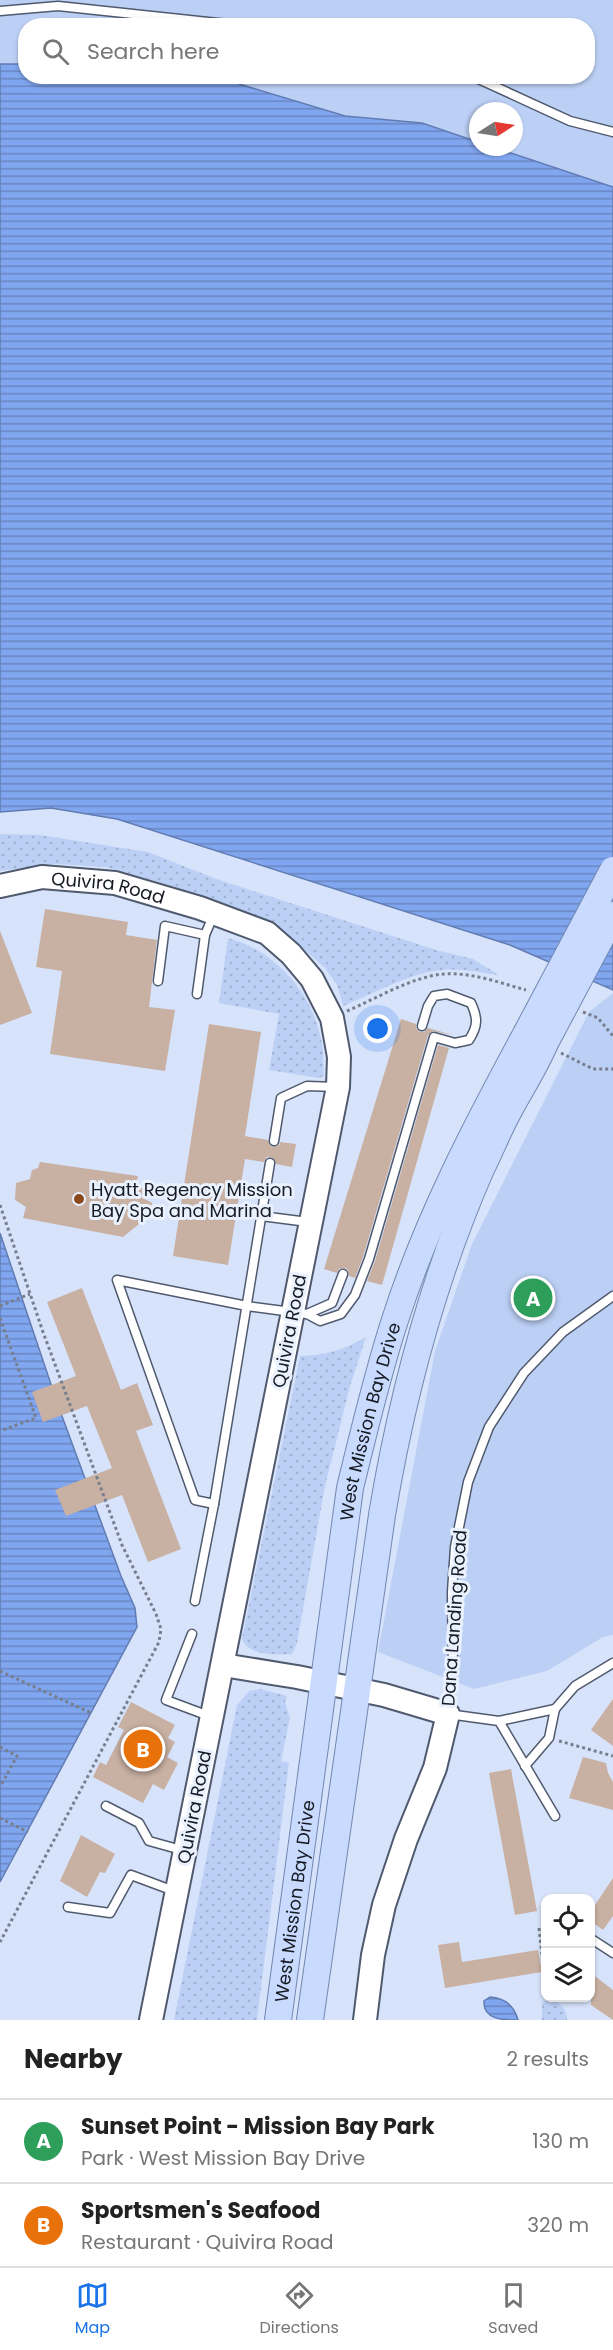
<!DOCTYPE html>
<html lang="en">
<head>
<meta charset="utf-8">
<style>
  body { margin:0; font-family:Poppins,sans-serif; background:#f2f2f2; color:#222 }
  .controls { position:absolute; right:18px; bottom:18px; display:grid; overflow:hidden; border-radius:12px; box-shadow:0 2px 4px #0004 }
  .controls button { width:54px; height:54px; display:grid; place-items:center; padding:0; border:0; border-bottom:2px solid #e0e0e0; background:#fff; color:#222; font:30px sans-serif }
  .compass { position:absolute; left:469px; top:102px; width:54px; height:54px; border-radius:50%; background:#fff; box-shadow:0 2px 4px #0004; rotate:78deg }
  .you { position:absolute; left:378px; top:1029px; width:21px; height:21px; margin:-15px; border:4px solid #fff; border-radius:50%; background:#1a73e8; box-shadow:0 0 0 9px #1a73e833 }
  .badge { display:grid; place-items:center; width:39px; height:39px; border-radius:50%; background:#1a73e8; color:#fff; font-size:20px; font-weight:700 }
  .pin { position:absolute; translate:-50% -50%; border:3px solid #fff; box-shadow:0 2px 6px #0006 }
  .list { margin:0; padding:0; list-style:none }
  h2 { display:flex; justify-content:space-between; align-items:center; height:78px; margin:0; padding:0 24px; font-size:26px }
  h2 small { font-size:20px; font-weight:400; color:#767676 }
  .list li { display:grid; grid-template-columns:39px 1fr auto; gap:18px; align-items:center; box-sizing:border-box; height:84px; padding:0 24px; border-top:2px solid #e0e0e0 }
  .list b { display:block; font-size:22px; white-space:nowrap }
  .list p { margin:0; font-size:20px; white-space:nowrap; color:#767676 }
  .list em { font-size:20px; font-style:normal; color:#767676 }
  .icon { flex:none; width:33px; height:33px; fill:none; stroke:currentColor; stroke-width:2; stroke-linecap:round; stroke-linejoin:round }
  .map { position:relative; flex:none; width:613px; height:2020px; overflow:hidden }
  .search { position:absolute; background:#fff; box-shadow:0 2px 4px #0004; left:18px; right:18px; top:18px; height:66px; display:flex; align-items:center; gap:15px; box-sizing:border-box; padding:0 21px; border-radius:24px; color:#767676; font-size:22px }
  .sheet { height:246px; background:#fff }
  nav { display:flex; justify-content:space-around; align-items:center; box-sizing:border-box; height:84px; border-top:2px solid #e0e0e0; background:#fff; font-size:16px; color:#767676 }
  nav a { display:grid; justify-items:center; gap:3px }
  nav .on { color:#1a73e8 }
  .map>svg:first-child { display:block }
  .grass { fill:url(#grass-dots) }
  .park { fill:#bcd0f6; fill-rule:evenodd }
  .water { fill:url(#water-rules); stroke:#617cb2; stroke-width:1.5 }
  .building { fill:#c8b0a2 }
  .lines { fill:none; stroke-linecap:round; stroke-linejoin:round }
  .lane-casing { stroke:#505a6e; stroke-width:11 }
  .secondary-casing { stroke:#505a6e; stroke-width:26 }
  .primary-casing { stroke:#7287b0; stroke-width:28 }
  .path { stroke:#777f8e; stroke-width:3; stroke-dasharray:3 3; stroke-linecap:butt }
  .lane { stroke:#fff; stroke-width:8 }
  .secondary { stroke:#fff; stroke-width:22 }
  .primary { stroke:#c8dafe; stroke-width:26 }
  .primary-bridge-casing { stroke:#7287b0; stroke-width:28; stroke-linecap:butt }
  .primary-bridge { stroke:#c8dafe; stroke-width:26 }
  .poi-dot { fill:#8c481b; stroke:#e9f0fe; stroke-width:2 }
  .labels { text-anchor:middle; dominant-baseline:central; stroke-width:6; stroke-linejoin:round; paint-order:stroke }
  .street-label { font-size:18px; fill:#161a22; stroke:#e9f0fe }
  .poi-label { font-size:18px; fill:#161a22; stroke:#e9f0fe; text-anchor:start }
</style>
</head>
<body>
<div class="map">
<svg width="613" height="2020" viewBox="0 0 613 2020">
  <defs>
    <pattern id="grass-dots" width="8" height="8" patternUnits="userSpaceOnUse" patternTransform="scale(1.5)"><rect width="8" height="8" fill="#bcd0f6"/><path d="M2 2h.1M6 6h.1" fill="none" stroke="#a1b2d3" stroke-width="1.8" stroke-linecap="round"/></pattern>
    <pattern id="water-rules" width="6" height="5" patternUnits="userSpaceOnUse" patternTransform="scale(1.5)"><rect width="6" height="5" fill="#81a6f0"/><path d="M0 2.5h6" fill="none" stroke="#6986c2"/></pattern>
  </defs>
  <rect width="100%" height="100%" fill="#d7e3fa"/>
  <g class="grass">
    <path d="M0,834L40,835L148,852L219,880L436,950L473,959L499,975C481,973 462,968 443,970C412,972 373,994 343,1006L337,985L325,968L295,941L263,918L155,881L106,867L55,864L0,871Z"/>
    <path d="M228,938C274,950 311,991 321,1039C324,1050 323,1064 324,1076L319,1078L269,1070L279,1014L219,1003Z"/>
    <path d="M366,1337L350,1386L325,1486L297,1643L292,1654C277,1655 248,1656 242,1639L300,1356C326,1355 344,1350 366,1337Z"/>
    <polygon points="260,1689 287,1696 285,1702 290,1718 281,1761 289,1763 257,2020 174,2020 237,1705 249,1691"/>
    <path d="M548,1999C559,2001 567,2008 567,2020H542V2003Z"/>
  </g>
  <g class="park">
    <path d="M0,0H613V204L216,77L588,76V26H26L25,66L0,65ZM478,111H514V147H478Z"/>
    <polygon points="613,993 613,1635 603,1637 547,1671 474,1689 378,1652 435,1351 472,1244 589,1012"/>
  </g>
  <g class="water">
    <polygon points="0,64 25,64 26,76 216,77 345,116 422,123 478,142 478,147 493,147 613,187 613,990 510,945 117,819 51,808 0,812"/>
    <polygon points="0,1233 59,1408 121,1576 135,1608 137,1627 0,1882"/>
    <path d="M490,1997C505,1998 514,2005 518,2020C503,2020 483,2020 484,2001Z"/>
  </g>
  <g class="building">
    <polygon points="45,909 128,922 126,935 157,940 149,1007 175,1010 165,1071 50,1054 62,971 36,967"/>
    <polygon points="0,931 32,1013 0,1025"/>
    <polygon points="401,1019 416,1024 416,1028 420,1032 424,1032 428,1028 453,1035 433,1031 428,1035 363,1257 355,1278 349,1276 348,1270 345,1268 339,1269 337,1273 324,1269"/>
    <polygon points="209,1024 261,1032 245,1136 268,1140 270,1146 274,1147 279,1145 280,1142 296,1144 292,1167 276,1164 272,1157 267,1157 264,1162 245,1159 228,1265 173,1256"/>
    <polygon points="438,1045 449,1048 382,1285 367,1281 375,1261"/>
    <polygon points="40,1162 138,1176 136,1184 144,1189 141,1197 152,1203 151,1214 141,1216 139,1224 123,1237 23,1218 26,1207 15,1200 16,1183 30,1179 32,1170 38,1168"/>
    <polygon points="82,1288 121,1390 137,1383 153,1425 136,1431 181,1549 148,1562 122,1495 66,1516 55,1490 112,1468 87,1406 43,1422 32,1392 76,1376 47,1302"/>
    <polygon points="613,1699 613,1746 591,1730"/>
    <polygon points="131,1702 175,1725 168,1738 175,1742 167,1757 178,1763 164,1790 153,1784 143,1803 93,1777 100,1762 106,1765 124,1730 118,1727"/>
    <polygon points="583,1757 606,1763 608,1773 613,1782 613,1810 569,1798"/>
    <polygon points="511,1769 537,1911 515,1915 489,1773"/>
    <polygon points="81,1835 115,1854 105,1873 100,1872 87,1897 60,1881"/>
    <polygon points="613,1878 613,1916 603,1930 591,1921 591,1911"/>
    <polygon points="459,1942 462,1962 538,1950 542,1972 445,1988 438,1945"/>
    <polygon points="591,1973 613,1990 613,2020 591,2005"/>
  </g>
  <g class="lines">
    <g class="lane-casing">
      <g id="lane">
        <polyline points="0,11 58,6 246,26"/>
        <polyline points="472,76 570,121 613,132"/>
        <polyline points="158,981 165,926 205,935"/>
        <polyline points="197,994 205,935 214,914"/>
        <polyline points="274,1141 281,1098 307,1086 337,1087"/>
        <path d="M270,1163L214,1504L195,1500L117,1280L247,1306L307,1314L320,1321L341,1314L355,1295L369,1259L434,1037L455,1043L469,1040C478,1026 478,1018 471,1003L447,994L434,996L428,1006L422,1026"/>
        <polyline points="261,1216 308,1222"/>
        <polyline points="613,1296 563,1332 524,1373 489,1427 468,1482 455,1547 452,1592 453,1672 448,1714 499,1721 555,1709 575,1686 613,1663"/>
        <polyline points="307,1314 332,1303 343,1274"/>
        <polyline points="195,1601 214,1504"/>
        <polyline points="192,1634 166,1700 209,1716"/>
        <polyline points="499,1721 555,1816"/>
        <polyline points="525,1766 549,1738 555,1709"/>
        <polyline points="106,1806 139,1823 149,1841 185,1851"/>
        <polyline points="68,1907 110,1913 131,1875 174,1891"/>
        <polyline points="590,1938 613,1953"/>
      </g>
    </g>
    <g class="secondary-casing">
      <g id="secondary">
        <path id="s1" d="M0,886L42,877L115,883L200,908L267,933L291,954L312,979L332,1018L339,1057L338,1087L151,2020"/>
        <polyline points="223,1665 297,1677 384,1695 448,1714 435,1768 406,1839 384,1905 373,1955 365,2020"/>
      </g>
    </g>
    <g class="primary-casing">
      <g id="primary">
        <path id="s2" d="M278,2020L350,1488C364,1431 377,1375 395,1320C427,1220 476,1126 526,1034"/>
        <path d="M310,2020L382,1515C402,1395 432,1281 481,1169C489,1153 496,1136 504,1120C517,1094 534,1069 545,1043"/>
      </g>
    </g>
    <g class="path">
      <path d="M347,1011C375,999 414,976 444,974C472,972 500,983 526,990"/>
      <polyline points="583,1012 598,1018 613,1036"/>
      <polyline points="561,1053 593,1069 613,1069"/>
      <polyline points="0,1205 43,1332 122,1545 156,1614 161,1629 159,1642 0,1942"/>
      <polyline points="0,1306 30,1294"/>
      <polyline points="0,1318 36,1418 0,1431"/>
      <polyline points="0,1671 91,1713"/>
      <polyline points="559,1741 613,1756"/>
      <polyline points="0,1747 17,1756 0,1787"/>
      <polyline points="0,1818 28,1832"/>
      <polyline points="539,1928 544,1972"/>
    </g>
    <use href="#lane" class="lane"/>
    <use href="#secondary" class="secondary"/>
    <use href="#primary" class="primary"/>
    <g class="primary-bridge-casing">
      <g id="primary-bridge">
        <polyline points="526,1034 613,870"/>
        <polyline points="545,1043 613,915"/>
      </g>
    </g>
    <use href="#primary-bridge" class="primary-bridge"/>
  </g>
  <circle class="poi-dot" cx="79" cy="1199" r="6"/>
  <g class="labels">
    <g class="street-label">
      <text stroke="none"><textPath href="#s1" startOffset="110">Quivira Road</textPath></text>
      <text transform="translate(289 1331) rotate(-79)">Quivira Road</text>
      <text stroke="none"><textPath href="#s2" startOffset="606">West Mission Bay Drive</textPath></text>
      <text transform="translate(454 1618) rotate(-86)">Dana Landing Road</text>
      <text transform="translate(194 1807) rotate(-79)">Quivira Road</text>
      <text stroke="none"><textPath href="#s2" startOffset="120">West Mission Bay Drive</textPath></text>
    </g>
    <g class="poi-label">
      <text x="91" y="1189">Hyatt Regency Mission<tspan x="91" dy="21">Bay Spa and Marina</tspan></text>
    </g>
  </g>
</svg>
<div class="controls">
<button><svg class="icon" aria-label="locate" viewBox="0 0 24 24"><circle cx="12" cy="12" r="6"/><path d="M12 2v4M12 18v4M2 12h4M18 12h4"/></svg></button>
<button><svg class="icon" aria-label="layers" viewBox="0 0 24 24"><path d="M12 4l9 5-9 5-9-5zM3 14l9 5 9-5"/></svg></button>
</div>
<svg class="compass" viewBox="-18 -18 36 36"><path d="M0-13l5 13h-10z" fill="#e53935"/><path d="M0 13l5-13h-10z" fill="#767676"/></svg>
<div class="you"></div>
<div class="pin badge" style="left:533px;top:1298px;background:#2e9e5b">A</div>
<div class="pin badge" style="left:143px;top:1749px;background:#e8710a">B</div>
<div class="search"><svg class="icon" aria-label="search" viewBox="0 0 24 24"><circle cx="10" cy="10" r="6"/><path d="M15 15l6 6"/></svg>Search here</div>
</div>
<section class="sheet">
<h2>Nearby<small>2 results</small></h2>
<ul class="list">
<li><span class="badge" style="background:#2e9e5b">A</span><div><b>Sunset Point - Mission Bay Park</b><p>Park · West Mission Bay Drive</p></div><em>130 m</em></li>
<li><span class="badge" style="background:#e8710a">B</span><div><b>Sportsmen's Seafood</b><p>Restaurant · Quivira Road</p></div><em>320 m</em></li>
</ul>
</section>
<nav>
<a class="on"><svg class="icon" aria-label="map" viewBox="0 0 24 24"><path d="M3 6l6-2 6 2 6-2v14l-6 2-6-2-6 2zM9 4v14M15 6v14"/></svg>Map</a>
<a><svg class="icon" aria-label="directions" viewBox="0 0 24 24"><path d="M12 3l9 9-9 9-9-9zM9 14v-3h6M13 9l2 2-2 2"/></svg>Directions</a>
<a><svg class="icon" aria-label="saved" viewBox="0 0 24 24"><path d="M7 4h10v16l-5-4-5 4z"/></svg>Saved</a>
</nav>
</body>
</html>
